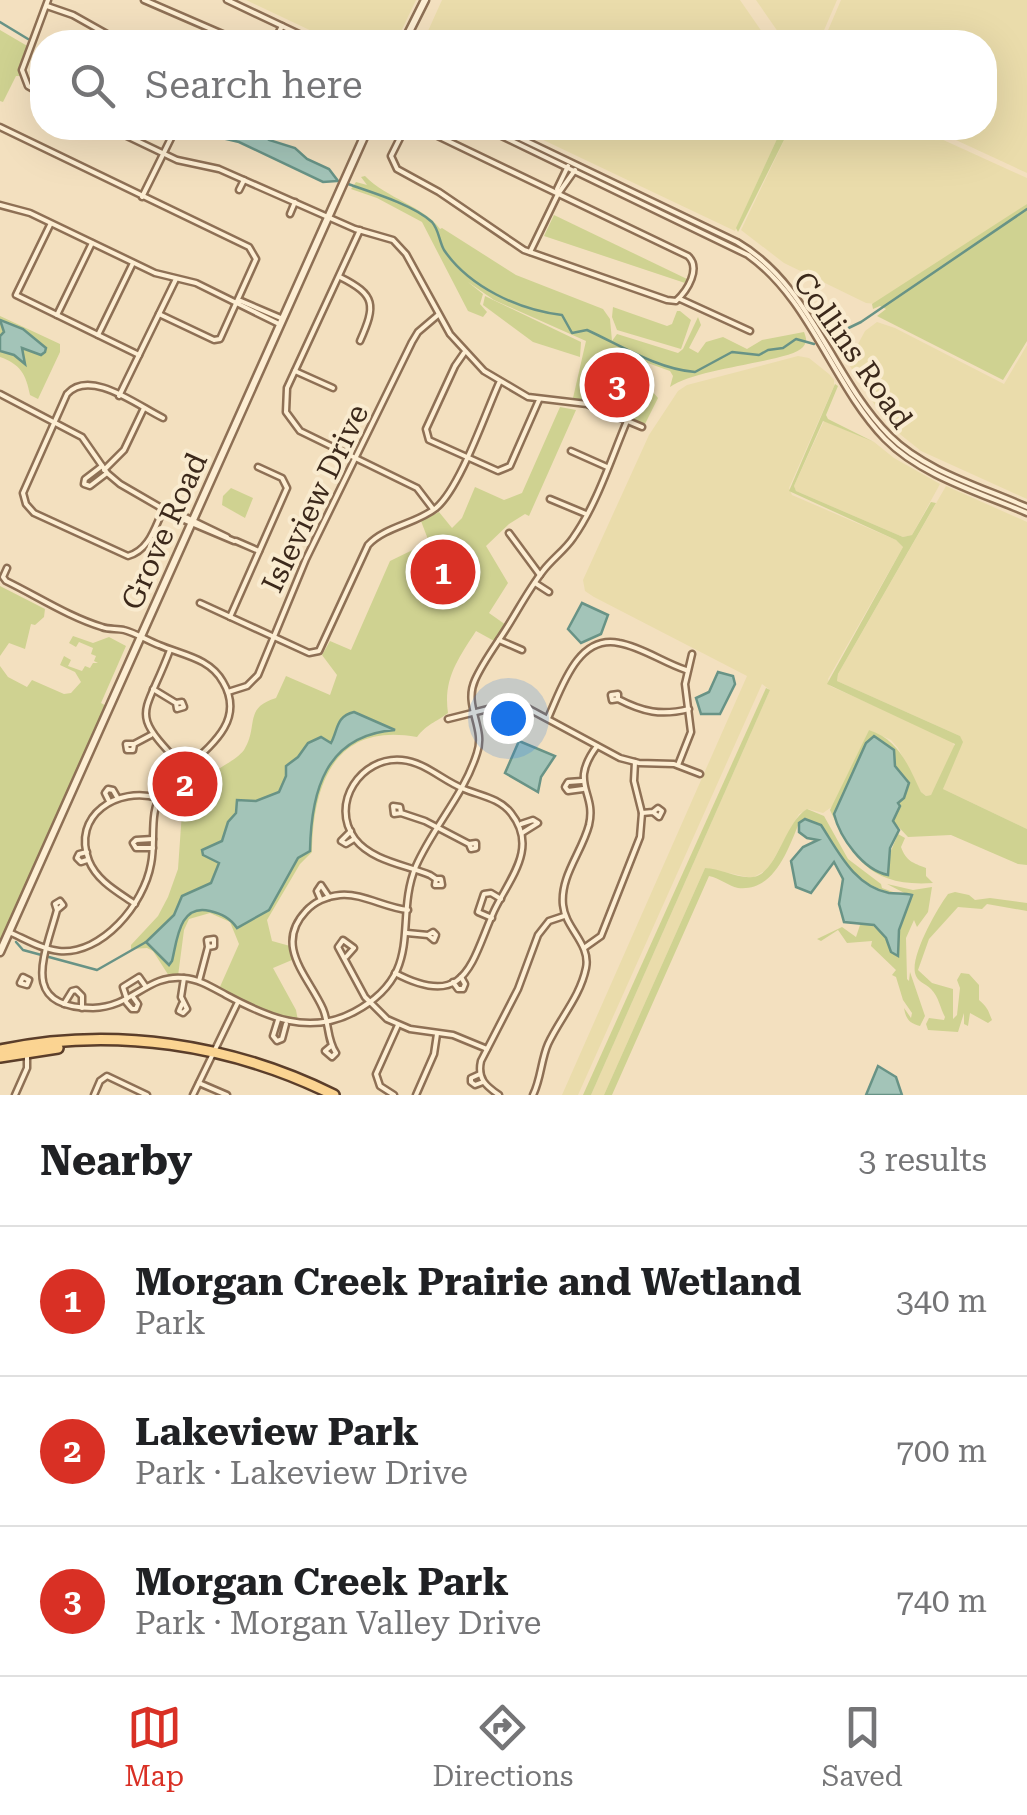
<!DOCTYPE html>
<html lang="en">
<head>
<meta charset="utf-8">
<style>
  body { margin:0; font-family:"Roboto Serif",serif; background:#f6f6f6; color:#202124 }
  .you { position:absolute; left:508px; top:718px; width:35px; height:35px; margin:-25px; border:8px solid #fff; border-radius:50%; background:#1a73e8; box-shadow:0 0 0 15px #1a73e833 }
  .badge { display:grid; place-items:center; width:65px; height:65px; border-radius:50%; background:#d93025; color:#fff; font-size:32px; font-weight:700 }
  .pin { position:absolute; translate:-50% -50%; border:5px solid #fff; box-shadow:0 2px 10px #0006 }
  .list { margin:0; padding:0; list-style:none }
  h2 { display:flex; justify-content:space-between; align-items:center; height:130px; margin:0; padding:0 40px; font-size:42px }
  h2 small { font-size:32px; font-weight:400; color:#757577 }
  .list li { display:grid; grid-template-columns:65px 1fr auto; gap:30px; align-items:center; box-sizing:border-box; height:150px; padding:0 40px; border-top:2px solid #e0e0e0 }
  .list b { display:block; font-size:38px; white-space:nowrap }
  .list p { margin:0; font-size:32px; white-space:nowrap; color:#757577 }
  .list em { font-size:32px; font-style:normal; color:#757577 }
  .icon { flex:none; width:55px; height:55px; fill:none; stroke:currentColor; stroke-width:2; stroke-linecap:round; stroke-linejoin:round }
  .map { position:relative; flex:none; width:1027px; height:1095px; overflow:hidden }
  .search { position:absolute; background:#fff; box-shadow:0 10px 40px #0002; left:30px; right:30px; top:30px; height:110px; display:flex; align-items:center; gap:25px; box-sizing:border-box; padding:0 35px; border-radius:40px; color:#757577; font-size:38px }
  .sheet { height:580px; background:#fff }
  nav { display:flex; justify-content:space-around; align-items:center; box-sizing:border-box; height:140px; border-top:2px solid #e0e0e0; background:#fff; font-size:28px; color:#757577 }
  nav a { display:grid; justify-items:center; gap:5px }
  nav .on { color:#d93025 }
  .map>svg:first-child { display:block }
  .farmland { fill:#eadcab }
  .green { fill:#cfd291 }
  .water { fill:#a3c4b8; stroke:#689386; stroke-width:2.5 }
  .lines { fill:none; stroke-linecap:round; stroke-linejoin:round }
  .stream { stroke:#689386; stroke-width:2.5 }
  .minor-casing { stroke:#8e7055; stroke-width:9 }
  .tertiary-casing { stroke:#8e7055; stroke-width:11 }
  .primary-casing { stroke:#5b3e2a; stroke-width:14 }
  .minor { stroke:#fdeed3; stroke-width:4 }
  .tertiary { stroke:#fdeed3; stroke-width:6 }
  .primary { stroke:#fbd492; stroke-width:9 }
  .labels { text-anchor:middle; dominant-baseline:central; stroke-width:8; stroke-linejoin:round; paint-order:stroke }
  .street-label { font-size:30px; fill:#3c291b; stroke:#f9ebcf }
</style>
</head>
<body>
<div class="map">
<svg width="1027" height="1095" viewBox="0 0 1027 1095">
  <rect width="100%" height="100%" fill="#f3e0bf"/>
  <g class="farmland">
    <polygon points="246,0 416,0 396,42 335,42"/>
    <polygon points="442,0 740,0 769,42 423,42"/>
    <polygon points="756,0 837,0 819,42 785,42"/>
    <polygon points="841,0 1027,0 1027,173 930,128 984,128 984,42 823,42"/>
    <polygon points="518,128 782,128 735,231"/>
    <polygon points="790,128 917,128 1027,178 1027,204 876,304 866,303 784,263 741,230"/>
    <polygon points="877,322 895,328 1004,384 1027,345 1027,499 921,451 896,431 880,413 848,363 865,331"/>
    <polygon points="798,356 809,358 829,374 834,380 834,386 789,488 792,495 896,540 903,547 828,679 830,686 952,740 955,748 931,795 926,796 921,792 898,748 891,740 869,730 833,806 823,813 808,809 799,814 768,869 752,878 705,868 604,1095 591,1095 770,690 762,684 578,1095 562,1095 747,676 594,597 585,591 583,580 649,435 678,391 687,385"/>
    <polygon points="824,421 874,442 894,458 940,484 912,535 903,537 796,491 794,486"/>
    <polygon points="946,486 1027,522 1027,829 943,789 960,736 837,681 838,674"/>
  </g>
  <g class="green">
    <polygon points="0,30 29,47 20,76 16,76 3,102 0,101"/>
    <polygon points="782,128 790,128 738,232 736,228"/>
    <path d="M365,176C386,198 425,207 440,229L442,228L516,275L603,309L610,319L612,341L617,334L678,353L683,349L698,317L701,325L689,348L698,353L706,342L723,337L747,349L762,340L804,332C806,338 808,341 803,347C791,362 698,367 670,387L673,376L670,371L645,362L646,384L658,398L645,424L598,404L573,398L586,341L494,300L468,282L483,294L480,304L487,312L483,317L468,311L422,222L377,198L351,189L356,182L367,185L361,177Z"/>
    <polygon points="1027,204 1027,341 1003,380 877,316 886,309 880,306 873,309 872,304"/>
    <polygon points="554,215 687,279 685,283 544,236"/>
    <polygon points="485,296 581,342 580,357 533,342 483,305"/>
    <polygon points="613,307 667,326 672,324 677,311 680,311 691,320 681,349 617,330 612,317"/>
    <path d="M0,316L60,344V352L38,399L30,395C26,374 20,364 0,357Z"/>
    <path d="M835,384L838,386L826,415L828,419L874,442L823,421L794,486L796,491L903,537L912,535L931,502L936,503L838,674L837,681L960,736L963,742L943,789L1027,829V865L1018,864L951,835L908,837L893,821L907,779L895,766L894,750L866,743C860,756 834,810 836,819C839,830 848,838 852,848L888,858L898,834L905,838L901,847C906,861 913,863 926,868V876L933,883C872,887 854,861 830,810L869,730C899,740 908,765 921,792L926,796L931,795L955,744L827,684L903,547L896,540L789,491Z"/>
    <path d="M560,407L576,410L529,516L525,514L509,524L486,546L508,583L489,613L506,625L496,642L476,631C458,659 443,679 448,713C435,723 428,723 417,737C336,722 313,782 312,852L300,864L267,920L272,941L290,946L292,960L273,968L296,1010L298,1021L269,1014L219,989L239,944L230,922L210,913L189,919L184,930L178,976H169L153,951L147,948L131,949V945L158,916L168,897L178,869L182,812L159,802L171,785L204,755L217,770C226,764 238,758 244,750C259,726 243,708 276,698L286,676L330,695L337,675L322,655L330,641L351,650L390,561L429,542L421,521L439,512L452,528L462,518L475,487L504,500L522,493Z"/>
    <polygon points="231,488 253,498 245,518 222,505 223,496"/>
    <polygon points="0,586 45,609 44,617 35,625 31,624 25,649 9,643 0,656"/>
    <polygon points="73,636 93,643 109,637 126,646 101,703 108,707 0,944 0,666 8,677 27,687 32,680 64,694 71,693 81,682 75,672 60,665 64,656 71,660 68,666 82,671 85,666 90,668 93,663 98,663 94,661 96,656 91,654 93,648 79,642 76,647 69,643"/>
    <polygon points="766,688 770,690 591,1095 583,1095"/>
    <path d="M807,809L824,816L848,859L881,884L882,888L896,893C860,889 840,858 824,829L799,823C788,850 774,892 738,888C728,886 720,878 709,876L612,1095H604L705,868C720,868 737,879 753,877C777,874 784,823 807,809Z"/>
    <path d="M887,884L913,890L932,887L928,912L917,927L914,920L906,938L907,979L909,981L910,972L925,1016L920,1026C909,1023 906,1019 904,1008L911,1018L912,1013L903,1000L896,977L892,975L896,970L871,946L872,941L847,943L838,930L821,941L817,939L842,927L856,937L860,925L871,924L883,935L896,956L903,912L912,897Z"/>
    <path d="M955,892L969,895L975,900L990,898L1027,903V911L987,904L982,909L958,907L929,939L918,970L932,983L953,989V1019L957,1015L960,988L957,980L961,973L969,974L979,985V1000C988,1008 988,1010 992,1020L988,1023L970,1013L968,1026L964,1024V1013L958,1032L928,1030L926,1024L929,1018L944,1020L945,1017C940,1008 939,997 931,989C925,983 917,982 915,973C911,954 937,909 948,894Z"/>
  </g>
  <g class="water">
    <polygon points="207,128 255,128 269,140 295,148 307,159 329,169 338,181 323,182 239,142 209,135"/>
    <polygon points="0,320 23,329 46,348 45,352 41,355 22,348 25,364 14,355 0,351 0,336 4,332"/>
    <polygon points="582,603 608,615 601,634 581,643 568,629"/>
    <polygon points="718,672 733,676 735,684 720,714 701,714 696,698 709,692"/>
    <path d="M354,712L395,730C325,735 311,792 310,851L298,858L269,910L237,928C230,918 222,914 210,911C179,903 177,941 172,961L169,965L146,942L174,915L182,896L211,883L219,863L203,855L202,850L222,841L228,822L236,813L237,800L256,801L279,792L286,776V766L298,757L308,743L321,737L331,743C338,730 336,716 354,712Z"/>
    <path d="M874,736L894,750L895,766L909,783L904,798L898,803L900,806L893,821L899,830L890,848L888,875C863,870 840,838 834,814L866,743Z"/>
    <polygon points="519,741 555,756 541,777 538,792 505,773"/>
    <path d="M805,819L821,825C838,851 854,886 889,893C897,894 905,893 912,895L899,930L898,956L891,952L886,938L874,925L844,922L839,904L843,879L834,862L811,893L796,887L791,861L803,847L818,840L807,838L799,832V823Z"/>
    <polygon points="878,1066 896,1077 902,1095 866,1095"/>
  </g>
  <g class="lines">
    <g class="stream">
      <polyline points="0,22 28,39"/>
      <path d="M348,184C371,192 414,205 432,222C439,230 439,241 444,250C469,287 519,310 562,315L572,333L587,330C620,345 657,369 695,372L732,352L759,355L768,350L783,348L796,339L814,344"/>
      <polyline points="830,337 861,322 1027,209"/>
      <polyline points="16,942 23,950 97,970 146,942"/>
    </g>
    <g class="minor-casing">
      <g id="minor">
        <polyline points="144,0 241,42"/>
        <polyline points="227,0 316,42"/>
        <polyline points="47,6 73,15 121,42"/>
        <polyline points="274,42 282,26"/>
        <polyline points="42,94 28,86 22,70 48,0"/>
        <polyline points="0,127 249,247 256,259 220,339 214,340 159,314"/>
        <polyline points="110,128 177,160 219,169 355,229 393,240 406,254 450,334 484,371 528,397 587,404 642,427"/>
        <polyline points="326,128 328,131"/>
        <path d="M405,128L391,156L397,169L439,192L524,250L667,300L676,301C688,290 701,268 688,256L421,128"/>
        <path d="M485,128L748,255C811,300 832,384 885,439C921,476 981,493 1027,513"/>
        <path d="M499,128L737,242C812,286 831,377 890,436C925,471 982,487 1027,507"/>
        <polyline points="239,190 244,180"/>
        <polyline points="558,194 557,189 568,166"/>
        <polyline points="142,197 176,128"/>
        <polyline points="0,205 30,213 155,273 196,283 279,324"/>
        <polyline points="290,214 295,202"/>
        <polyline points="50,225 16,295 139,355"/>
        <polyline points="360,230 287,388 286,412 300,431 417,488 433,509"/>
        <polyline points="530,252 558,194 575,170"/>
        <path d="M340,277C376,295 376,305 360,341"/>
        <polyline points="680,299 750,331"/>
        <polyline points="237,302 241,301 283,319"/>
        <polyline points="57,315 92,243"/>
        <polyline points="98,335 133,263"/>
        <polyline points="464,353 455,366 426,429 429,440 498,471 510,466 539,400"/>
        <polyline points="295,371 333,388"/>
        <polyline points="0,394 82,437 107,473 120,484 177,517 234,541"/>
        <polyline points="119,396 176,279"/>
        <path d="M163,418C138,406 90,368 67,394L23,493L26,504L34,513L128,556C150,550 155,526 164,508"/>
        <polyline points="571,451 607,467"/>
        <polyline points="102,466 85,479 84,484 90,486 107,473"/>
        <polyline points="104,470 124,450 144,408"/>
        <polyline points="550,499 586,514"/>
        <polyline points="173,511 227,537"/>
        <polyline points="509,533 540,575"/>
        <polyline points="236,541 259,551"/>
        <path d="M7,568L3,577L6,581C37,596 69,617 102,627C109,630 117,628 124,630C136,633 148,641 159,645C182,655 210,658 223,682C252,731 187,759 163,791C148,812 156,840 151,864C144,904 102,955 59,951C41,949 25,939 9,932"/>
        <polyline points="535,583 549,592"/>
        <path d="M200,603L309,653L319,651L368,545C386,526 416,524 436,508C460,488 485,414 499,383"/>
        <polyline points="230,617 287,488 282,478 258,467"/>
        <polyline points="499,640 522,650"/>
        <path d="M170,650C144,720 127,709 185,769"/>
        <polyline points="153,689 176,703 177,709 184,707 182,702 176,703"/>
        <polyline points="228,692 247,686 258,675 306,559 412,342 418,332 438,315"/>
        <path d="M618,699L612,700L611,695L618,694V699C643,712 661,716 689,709"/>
        <path d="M548,718C561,690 577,634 619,643C642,647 664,663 686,670"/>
        <polyline points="448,719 516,702 620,758 639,763 674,764 700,774"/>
        <polyline points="134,744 126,744 127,750 133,750 134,744 151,735"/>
        <polyline points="678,765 691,732 685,684 692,654"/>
        <polyline points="582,781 568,782 565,787 568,791 583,789"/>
        <polyline points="109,801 105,793 108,789 113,790 117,797"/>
        <polyline points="401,813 394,814 393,806 400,807 401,813 425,821 469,844 471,849 476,848 476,843 469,844"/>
        <polyline points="642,813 653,812 659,817 662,811 658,808 653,812"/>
        <polyline points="521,824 533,820 538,823 522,833"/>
        <polyline points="351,831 341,841 346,844 354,839"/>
        <polyline points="153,848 136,848 133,843 136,840 153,839"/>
        <polyline points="87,852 79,854 77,858 81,862 87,860"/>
        <polyline points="320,898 317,891 321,885 329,897"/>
        <path d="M135,904C118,892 97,881 89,861C71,815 118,786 158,798"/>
        <path d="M57,910L55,904L60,901L63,905L57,910C45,955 18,1008 93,1008C133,1007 147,974 184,978C199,979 213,988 226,995C267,1017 309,1036 354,1012C427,973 393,921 416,866C433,827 464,795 477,753C486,728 463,706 475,680C483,662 496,645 506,629C518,610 529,589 543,571C552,559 565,550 573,538C597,504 611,459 627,421"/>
        <polyline points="492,918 478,912 484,894 491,893 501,899"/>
        <polyline points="407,933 428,935 433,932 436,935 434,940 428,935"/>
        <polyline points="584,948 601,936 640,837 642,813 634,781 635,762"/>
        <polyline points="346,957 354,948 343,940 338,947 365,997 387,1019 410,1029 453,1035 487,1049"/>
        <path d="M395,973C467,1011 471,962 494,911C509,879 539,848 511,813C499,798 481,796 464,789C443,781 425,762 402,760C361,756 329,804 355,839C372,861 406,865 430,875L436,879L435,885H442L441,879H436"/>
        <polygon points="23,977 29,980 27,985 20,983"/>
        <polyline points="199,981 208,947 214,946 214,939 207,940 208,947"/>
        <polyline points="453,982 458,989 463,989 465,984 461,977"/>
        <polyline points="127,999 123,987 139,977 146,987"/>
        <polyline points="126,1002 132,1009 136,1009 138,1004 133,997"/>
        <polyline points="64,1004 72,991 76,990 82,996 82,1008"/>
        <polyline points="182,1004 179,1011 183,1013 187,1009 181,997 184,978"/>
        <polyline points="278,1020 273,1036 277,1041 282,1039 286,1024"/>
        <path d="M331,1046L325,1051L332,1057L336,1053C327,1040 329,1023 323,1009C309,977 273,946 306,911C314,902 327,896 340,895C363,893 385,908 408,910"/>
        <polyline points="480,1074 471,1078 471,1082 475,1085 483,1082"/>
        <polyline points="199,1083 227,1095"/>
        <polyline points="15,1095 27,1068 27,1057"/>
        <polyline points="94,1095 100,1081 107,1076 147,1095"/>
        <polyline points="193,1095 238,1002"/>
        <polyline points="394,1095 380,1086 376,1074 398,1025"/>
        <polyline points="416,1095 434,1054 437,1034"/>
        <path d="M499,1095C486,1086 477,1079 481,1061L518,989L538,935L549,921L564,916"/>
        <path d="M533,1095C541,1079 541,1060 548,1044C560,1018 580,997 586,968C591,944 565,928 563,905C560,876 582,852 589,825C597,791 568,785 597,746"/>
      </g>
    </g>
    <g class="tertiary-casing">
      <g id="tertiary">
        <polyline points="404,42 425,0"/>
        <polyline points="0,952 368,128"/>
      </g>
    </g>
    <g class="primary-casing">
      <g id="primary">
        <path d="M0,1050C113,1026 231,1044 334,1095"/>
        <polyline points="0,1057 58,1048"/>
      </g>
    </g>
    <use href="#minor" class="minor"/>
    <use href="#tertiary" class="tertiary"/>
    <use href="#primary" class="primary"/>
  </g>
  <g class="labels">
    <g class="street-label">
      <text transform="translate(853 350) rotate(55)">Collins Road</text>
      <text transform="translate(315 498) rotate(-64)">Isleview Drive</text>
      <text transform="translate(164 531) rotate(-66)">Grove Road</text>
    </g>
  </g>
</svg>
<div class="you"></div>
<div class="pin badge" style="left:443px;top:572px">1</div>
<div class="pin badge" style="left:185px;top:784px">2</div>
<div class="pin badge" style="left:617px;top:385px">3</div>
<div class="search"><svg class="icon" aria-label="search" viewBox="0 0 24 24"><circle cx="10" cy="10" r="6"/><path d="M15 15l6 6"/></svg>Search here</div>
</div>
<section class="sheet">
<h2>Nearby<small>3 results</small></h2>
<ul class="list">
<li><span class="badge">1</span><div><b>Morgan Creek Prairie and Wetland</b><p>Park</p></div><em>340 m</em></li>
<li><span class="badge">2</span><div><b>Lakeview Park</b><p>Park · Lakeview Drive</p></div><em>700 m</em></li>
<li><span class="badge">3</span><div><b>Morgan Creek Park</b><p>Park · Morgan Valley Drive</p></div><em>740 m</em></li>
</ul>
</section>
<nav>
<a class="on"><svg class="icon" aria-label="map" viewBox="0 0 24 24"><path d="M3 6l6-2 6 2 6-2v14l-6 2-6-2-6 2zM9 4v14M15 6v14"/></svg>Map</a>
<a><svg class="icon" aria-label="directions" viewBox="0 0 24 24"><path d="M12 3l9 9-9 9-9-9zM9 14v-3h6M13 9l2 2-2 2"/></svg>Directions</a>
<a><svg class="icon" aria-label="saved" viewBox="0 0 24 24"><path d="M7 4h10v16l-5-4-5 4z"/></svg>Saved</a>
</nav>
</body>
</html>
